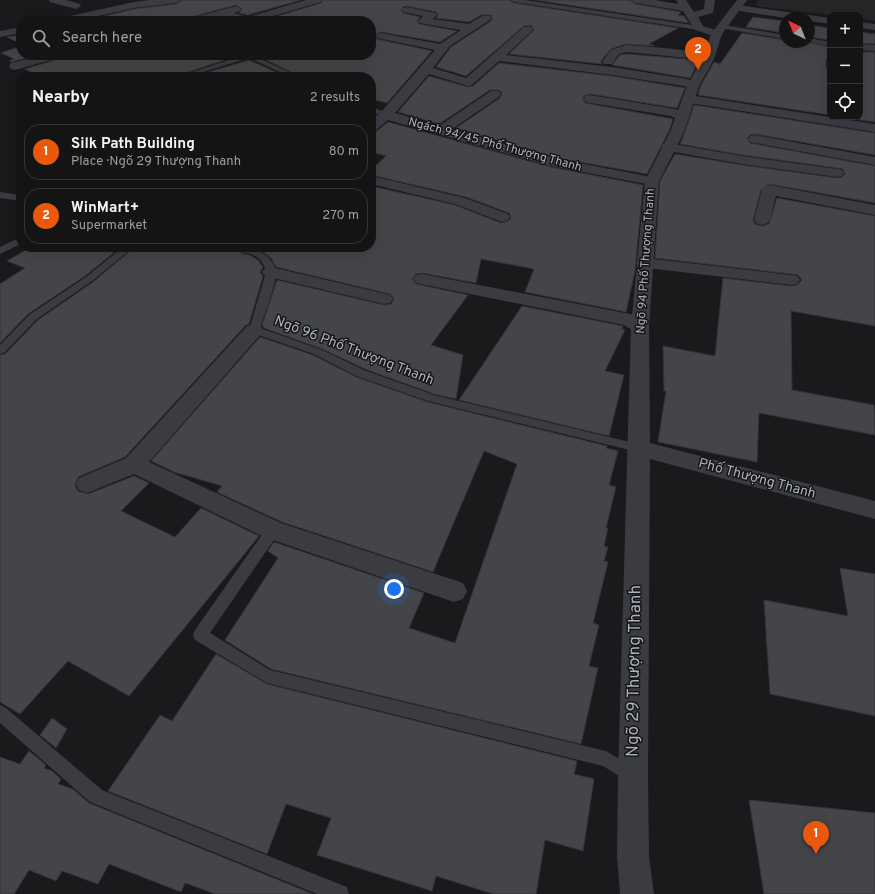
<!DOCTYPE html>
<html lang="en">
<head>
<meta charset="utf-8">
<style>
  body { margin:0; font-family:Overpass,sans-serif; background:#212122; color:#f1f3f6 }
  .controls { position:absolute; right:12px; top:12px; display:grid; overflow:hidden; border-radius:8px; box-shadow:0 4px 16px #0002 }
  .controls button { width:36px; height:36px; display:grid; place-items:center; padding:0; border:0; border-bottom:1px solid #333334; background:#141415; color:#f1f3f6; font:20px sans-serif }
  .compass { position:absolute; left:779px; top:12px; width:36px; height:36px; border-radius:50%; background:#141415; box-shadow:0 4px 16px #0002; rotate:317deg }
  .you { position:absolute; left:394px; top:589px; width:14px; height:14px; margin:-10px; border:3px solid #fff; border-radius:50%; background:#1a73e8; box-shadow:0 0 0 6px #1a73e833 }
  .badge { display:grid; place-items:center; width:26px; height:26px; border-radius:50%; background:#ea580c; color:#fff; font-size:13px; font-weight:700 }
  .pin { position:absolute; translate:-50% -33px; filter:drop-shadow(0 1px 2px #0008) }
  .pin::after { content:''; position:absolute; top:21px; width:14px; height:12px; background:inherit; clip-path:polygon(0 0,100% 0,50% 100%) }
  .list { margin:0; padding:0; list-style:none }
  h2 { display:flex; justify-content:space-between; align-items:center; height:52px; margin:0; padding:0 16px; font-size:17px }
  h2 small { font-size:13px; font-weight:400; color:#9d9ea0 }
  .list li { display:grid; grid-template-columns:26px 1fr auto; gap:12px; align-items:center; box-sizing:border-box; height:56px; margin:0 8px 8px; padding:0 8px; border:1px solid #333334; border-radius:16px }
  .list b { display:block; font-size:15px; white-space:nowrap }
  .list p { margin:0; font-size:13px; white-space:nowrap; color:#9d9ea0 }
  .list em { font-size:13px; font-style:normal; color:#9d9ea0 }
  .icon { flex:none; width:22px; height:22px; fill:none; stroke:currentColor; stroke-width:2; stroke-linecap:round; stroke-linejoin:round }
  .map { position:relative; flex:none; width:875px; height:894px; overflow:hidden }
  .search { position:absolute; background:#141415; box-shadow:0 4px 16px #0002; left:16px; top:16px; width:360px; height:44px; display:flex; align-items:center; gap:10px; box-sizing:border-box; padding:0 14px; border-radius:16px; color:#9d9ea0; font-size:15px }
  .panel { position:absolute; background:#141415; box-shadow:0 4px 16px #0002; left:16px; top:72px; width:360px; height:180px; border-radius:16px }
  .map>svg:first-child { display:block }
  .built { fill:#262629 }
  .building { fill:#444549; stroke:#343438 }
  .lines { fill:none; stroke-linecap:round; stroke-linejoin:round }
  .service { fill:#3b3c42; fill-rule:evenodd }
  .minor { fill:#3b3c42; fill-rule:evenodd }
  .tertiary { fill:#3b3c42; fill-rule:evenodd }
  .labels { text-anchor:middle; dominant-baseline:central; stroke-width:3; stroke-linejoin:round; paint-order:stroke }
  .far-street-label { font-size:12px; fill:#acb1bc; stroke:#151517 }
  .street-label { font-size:14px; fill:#acb1bc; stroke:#151517 }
  .near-street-label { font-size:17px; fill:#acb1bc; stroke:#151517 }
</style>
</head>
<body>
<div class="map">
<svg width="875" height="894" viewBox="0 0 875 894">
  <rect width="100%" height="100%" fill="#1a1a1c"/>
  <polygon class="built" points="758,0 875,0 875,21 860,19 860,15 830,15 756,6"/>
  <g class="building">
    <polygon points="182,0 301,0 248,15 239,13 242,9 236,5 188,18 186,21 83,21 134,9 176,4"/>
    <polygon points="323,0 510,0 514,3 678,28 649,44 655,46 626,44 611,49 601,61 602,64 509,54 534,30 532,26 524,26 466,76 436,67 451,47 491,21 492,19 491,15 481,15 469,22 436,18 438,15 436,12 407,6 403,7 401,11 403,13 420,17 417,21 419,24 457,31 440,42 381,32 374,35 377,39 432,51 387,103 371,99 371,77 301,77 256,55 371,55 371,21 261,21 321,3"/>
    <polygon points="535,0 630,0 636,4 681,12 678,15 684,16 689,23"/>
    <polygon points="753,17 785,21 785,33 746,27"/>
    <polygon points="809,25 830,28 830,40 809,37"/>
    <polygon points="860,32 875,34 875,44 860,43"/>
    <polygon points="742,33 785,40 785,42 808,42 830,47 830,56 826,59 826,67 830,70 830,115 698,95 700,87 714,62 720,64"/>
    <polygon points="21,35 21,44 7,37"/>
    <polygon points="21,46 21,55 38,55 11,62 9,61 14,59 1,53"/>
    <polygon points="860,52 875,52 875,122 840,117 860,117"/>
    <polygon points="627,54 698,60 699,61 690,78 612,65 620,55"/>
    <polygon points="66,55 239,55 180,75 179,77 40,77 25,69 62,58"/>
    <polygon points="249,60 287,77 192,77"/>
    <polygon points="499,63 612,76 685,88 677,108 590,94 584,96 583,99 585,103 673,119 669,131 647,174 558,158 456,128 500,98 502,93 499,90 490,90 439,124 398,112 429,76 468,87 473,86"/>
    <polygon points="694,105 875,133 875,155 755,134 750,135 747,138 750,143 875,166 875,203 769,184 761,190 753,220 755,224 762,226 769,224 777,198 875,216 875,326 791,311 792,390 874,405 875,435 759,413 757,462 658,442 666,391 664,391 663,346 715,356 723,278 791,286 797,285 802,280 798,275 791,274 655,258 660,181 675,154 742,165 837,178 842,177 845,174 843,169 837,168 742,155 680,144 685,132"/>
    <polygon points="388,122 551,167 643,185 635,271 626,312 525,292 534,269 481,259 476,283 422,273 416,274 412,279 416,284 468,295 431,345 463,355 456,399 434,394 365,369 322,349 264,328 262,325 277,280 384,305 391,304 394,299 390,294 276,267 271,258 259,249 260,247 371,247 371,186 455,205 501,223 508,221 511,218 509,213 466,197 371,175 371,170 386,156 371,152 371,132 377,131"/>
    <polygon points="31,247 121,247 85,276 28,314 0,343 0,284 25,268 7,261"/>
    <polygon points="135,247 232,247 234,250 241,252 243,254 250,255 258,260 263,267 260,272 263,276 249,324 246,325 125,457 78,477 75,485 78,491 88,494 134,476 149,483 121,511 175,537 201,508 259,536 129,696 68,661 20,714 0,702 0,355 5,354 38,320 93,282"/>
    <polygon points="522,306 623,326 622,329 625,330 605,371 624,375 609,436 459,400"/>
    <polygon points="260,337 313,355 356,377 428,402 607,446 606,448 618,451 609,485 616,487 606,528 608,528 604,546 608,547 604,561 608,562 593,623 599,625 589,666 598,668 581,744 271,669 225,640 278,558 268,551 274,542 424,593 409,628 455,643 517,464 484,451 433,572 282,522 217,492 222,486 174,472 151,461"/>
    <polygon points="840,568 875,574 875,716 770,694 764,600 848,616"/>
    <polygon points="216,654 267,684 577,761 574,774 594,779 583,851 545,840 536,894 493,894 436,876 432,891 317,855 331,818 286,804 267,854 108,791 160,715 172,721"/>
    <polygon points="52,718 67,729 56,748 40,735"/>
    <polygon points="29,751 46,765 44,768 52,771 61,779 58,784 73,789 89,803 313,894 215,894 185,883 181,892 109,864 98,884 62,871 56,881 29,870 14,894 0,894 0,757 20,764"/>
    <polygon points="749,800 875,813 875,894 764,894"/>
  </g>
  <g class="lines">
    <g class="service">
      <polygon points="511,0 525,0 699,26 702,28 699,30 514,2"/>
      <polygon points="723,25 785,35 785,39 721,28 720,27"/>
      <polygon points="809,38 830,42 830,46 809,42"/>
      <polygon points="244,55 252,55 300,77 291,77 249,58 187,77 180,76"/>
      <polygon points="830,57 830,69 827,67 827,59"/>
      <polygon points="371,107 389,113 390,115 386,117 371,112"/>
      <polygon points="0,192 21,195 21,201 0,198"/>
      <polygon points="21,237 21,244 0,254 0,247"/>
      <polygon points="123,247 134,247 92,281 37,319 4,353 0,354 0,345 29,315 86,277"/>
      <path d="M233,247C239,247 244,246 249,247C260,249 274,259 276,271C277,283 264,315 260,328L322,350L364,370L434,395L638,444L642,445L644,448L642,451L638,452L428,401L356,376L314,354L250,332L249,330L266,272C263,256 249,252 235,249Z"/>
      <polygon points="273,525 278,526 280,530 278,534 210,633 270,670 606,751 638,770 640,776 638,782 632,784 603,766 267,683 195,640 193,635 195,630 268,526"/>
      <polygon points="0,705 6,708 102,790 347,887 349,894 317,894 90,802 0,723"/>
    </g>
    <g class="minor">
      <polygon points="49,0 66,0 80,4 81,6 76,9 50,2"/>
      <polygon points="150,0 181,0 176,3 134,8 76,21 56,21 61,18 134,2"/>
      <polygon points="306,0 322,0 321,2 256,21 240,21 222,16 204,21 187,21 188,19 236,6 241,9 240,11 234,13 248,17"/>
      <polygon points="631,0 655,0 678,4 676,0 686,0 694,12 704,9 705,0 715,0 713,13 698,17 703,26 721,32 723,34 717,37 695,30 683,11 636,3"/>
      <polygon points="737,5 830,18 830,24 809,21 809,18 786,18 733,10 732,8 733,6"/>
      <polygon points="407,7 436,13 437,15 433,19 469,24 482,16 490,16 491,18 490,20 450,46 433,68 466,78 524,27 532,27 533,29 532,31 506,55 612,67 687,79 697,83 699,86 697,89 693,90 684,86 612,75 499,61 472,85 468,86 429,74 395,113 439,126 491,91 499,91 501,94 499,97 452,129 558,159 657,178 659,181 657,184 652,185 551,166 388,120 376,130 371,131 371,120 381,112 435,50 377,38 375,36 377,34 381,33 440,44 461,30 419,23 418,21 423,16 403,12 402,10 403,8"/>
      <polygon points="860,22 875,24 875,30 860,28"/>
      <polygon points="21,27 21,33 0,37 0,31"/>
      <polygon points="860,44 875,45 875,51 860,50"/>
      <path d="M626,45C641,46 707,50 714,59L712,61L708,63L698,59L627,52L619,54L612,64H604L602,62L611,50Z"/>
      <polygon points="44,55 64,55 62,57 15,70 11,69 9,66 11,63"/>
      <polygon points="590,95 675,109 680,110 689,118 687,121 682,122 671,116 585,102 584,99 585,96"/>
      <polygon points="689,95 875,124 875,132 684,102 683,99 684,96"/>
      <polygon points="755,135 875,157 875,165 750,142 748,139 750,136"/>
      <polygon points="668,143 742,156 837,169 842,170 844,173 842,176 837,177 742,164 663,150 661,147 663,144"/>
      <polygon points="371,176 465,198 508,214 510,217 508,220 502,222 455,204 371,184"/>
      <polygon points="770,185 875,205 875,215 776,196 770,220 768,223 762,225 756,223 754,220 762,190 765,187"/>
      <path d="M242,247H259C255,254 251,254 243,253L241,249Z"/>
      <polygon points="645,258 791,275 797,276 800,280 797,284 791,285 639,267 636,263 639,259"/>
      <polygon points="271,267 390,295 393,299 390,303 384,304 265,276 262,272 265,268"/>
      <path d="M422,274L630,314C638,316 645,319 649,326L647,330C637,333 632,330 624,325L416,283L413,279L416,275Z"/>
      <polygon points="254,324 261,326 263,330 261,334 149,462 281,523 463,583 467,591 463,599 454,602 264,537 134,474 87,493 79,490 76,484 79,478 126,458 247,326"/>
    </g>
    <polygon class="tertiary" points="737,0 747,0 722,34 714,59 699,86 684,132 659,181 649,326 650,443 875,501 875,519 650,459 648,777 649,856 654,894 620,894 617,856 618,777 631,326 645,181 670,132 687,86 702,59 711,34"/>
  </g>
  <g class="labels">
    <g class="far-street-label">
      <text transform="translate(495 145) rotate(15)">Ngách 94/45 Phố Thượng Thanh</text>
      <text transform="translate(646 261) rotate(-86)">Ngõ 94 Phố Thượng Thanh</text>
    </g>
    <g class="street-label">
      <text transform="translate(354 351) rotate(21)">Ngõ 96 Phố Thượng Thanh</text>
      <text transform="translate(757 479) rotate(15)">Phố Thượng Thanh</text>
    </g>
    <g class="near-street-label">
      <text transform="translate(635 671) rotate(-89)">Ngõ 29 Thượng Thanh</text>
    </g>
  </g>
</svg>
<div class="controls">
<button>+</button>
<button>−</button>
<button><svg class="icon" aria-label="locate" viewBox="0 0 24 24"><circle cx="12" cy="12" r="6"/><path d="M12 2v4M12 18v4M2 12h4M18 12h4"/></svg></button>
</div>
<svg class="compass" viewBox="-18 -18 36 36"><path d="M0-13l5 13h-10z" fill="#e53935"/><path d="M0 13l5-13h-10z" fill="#9d9ea0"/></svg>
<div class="you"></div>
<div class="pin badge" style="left:816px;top:854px">1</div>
<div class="pin badge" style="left:698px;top:70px">2</div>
<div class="search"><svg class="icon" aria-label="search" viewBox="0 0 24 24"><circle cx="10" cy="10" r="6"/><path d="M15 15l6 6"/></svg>Search here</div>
<section class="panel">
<h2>Nearby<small>2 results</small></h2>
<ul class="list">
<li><span class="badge">1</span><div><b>Silk Path Building</b><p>Place · Ngõ 29 Thượng Thanh</p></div><em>80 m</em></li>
<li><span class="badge">2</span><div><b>WinMart+</b><p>Supermarket</p></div><em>270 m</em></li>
</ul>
</section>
</div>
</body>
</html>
